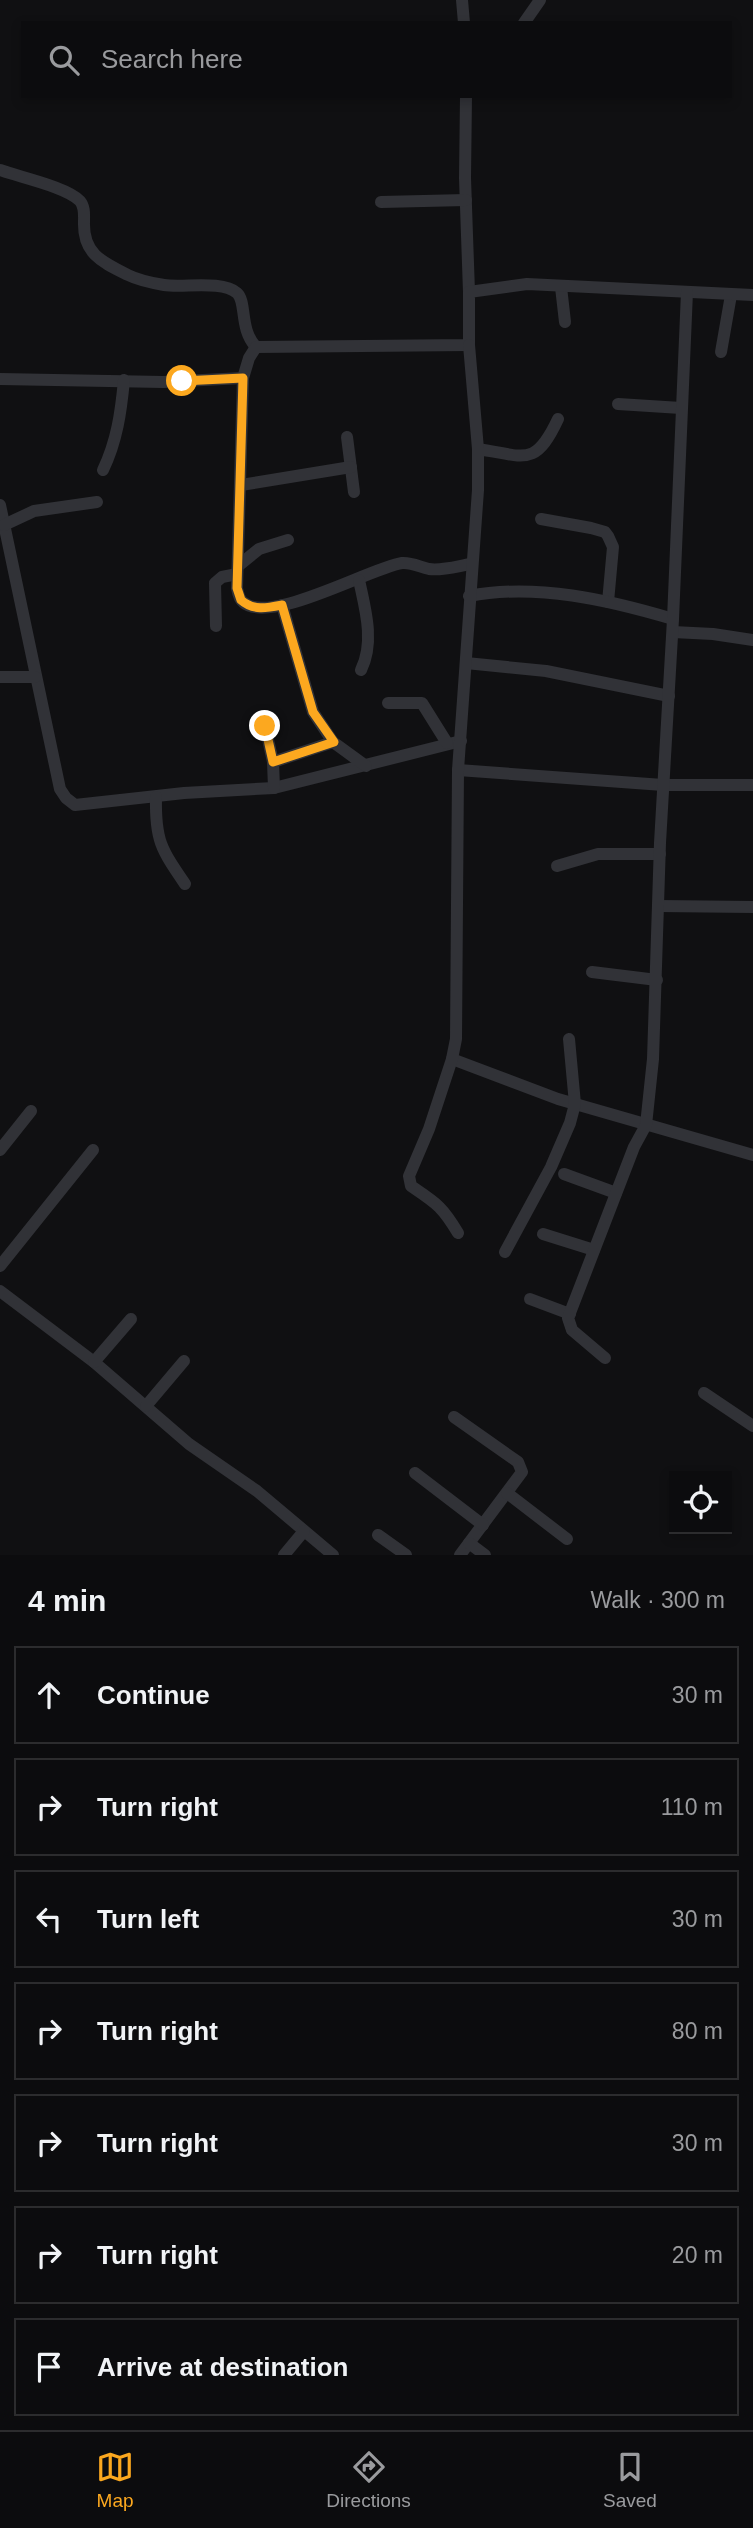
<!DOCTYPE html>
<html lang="en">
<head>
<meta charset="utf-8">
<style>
  body { margin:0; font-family:Helvetica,sans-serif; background:#151517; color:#f1f3f6 }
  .controls { position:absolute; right:21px; bottom:21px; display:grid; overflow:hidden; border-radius:0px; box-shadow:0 4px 10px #0003 }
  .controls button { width:63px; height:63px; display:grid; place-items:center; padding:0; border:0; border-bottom:2px solid #2c2c2e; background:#0c0c0e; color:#f1f3f6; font:35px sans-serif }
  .stop { position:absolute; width:21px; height:21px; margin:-16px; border:5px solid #fca81f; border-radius:50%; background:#fff }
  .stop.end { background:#fca81f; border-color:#fff; box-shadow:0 2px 7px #0008 }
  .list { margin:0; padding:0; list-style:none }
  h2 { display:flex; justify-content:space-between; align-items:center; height:91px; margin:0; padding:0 28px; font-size:30px }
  h2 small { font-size:23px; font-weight:400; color:#9a9b9e }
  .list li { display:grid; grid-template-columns:46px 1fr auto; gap:21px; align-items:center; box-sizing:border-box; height:98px; margin:0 14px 14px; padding:0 14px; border:2px solid #2c2c2e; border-radius:0px }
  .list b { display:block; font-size:26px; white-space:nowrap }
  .list em { font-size:23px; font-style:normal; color:#9a9b9e }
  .icon { flex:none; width:38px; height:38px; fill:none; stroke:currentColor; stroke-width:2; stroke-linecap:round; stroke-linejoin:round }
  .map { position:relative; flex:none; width:753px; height:1555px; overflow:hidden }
  .search { position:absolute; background:#0c0c0e; box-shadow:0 4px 10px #0003; left:21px; right:21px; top:21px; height:77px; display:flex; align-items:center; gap:18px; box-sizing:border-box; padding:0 24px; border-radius:0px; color:#9a9b9e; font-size:26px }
  .sheet { height:875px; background:#0c0c0e }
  nav { display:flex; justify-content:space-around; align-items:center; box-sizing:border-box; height:98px; border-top:2px solid #2c2c2e; background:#0c0c0e; font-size:19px; color:#9a9b9e }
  nav a { display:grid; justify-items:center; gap:4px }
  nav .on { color:#fca81f }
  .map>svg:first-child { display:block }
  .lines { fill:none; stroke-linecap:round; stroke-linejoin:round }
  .street { stroke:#313237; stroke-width:12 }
  .route { stroke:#fca81f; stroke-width:9 }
</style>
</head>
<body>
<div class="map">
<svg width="753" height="1555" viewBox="0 0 753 1555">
  <rect width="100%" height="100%" fill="#101012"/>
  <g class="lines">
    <g class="street">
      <polyline points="462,0 464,23"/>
      <polyline points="524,23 540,0"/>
      <polyline points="466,96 465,178 469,292"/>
      <path d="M0,170C19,177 67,187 80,201C85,207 84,215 84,222C83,254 102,262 128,275C138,280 152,283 164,285C183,288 222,280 237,293C247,302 239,329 256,347"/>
      <polyline points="381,202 466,200"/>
      <polyline points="561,287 565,322"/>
      <polyline points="721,352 731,295"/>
      <path d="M243,378L237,588C238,593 239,599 243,602C269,626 370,568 402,563C411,562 420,567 429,569C442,571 458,566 471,564"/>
      <polyline points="0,379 163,382 243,378 249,358 256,347 469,345 469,292 527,284 753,295"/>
      <polyline points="618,404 681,408"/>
      <polyline points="347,437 354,492"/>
      <path d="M478,449C525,456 535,468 558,419"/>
      <path d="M103,470C117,441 121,412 124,380"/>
      <polyline points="241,485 351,467"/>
      <polyline points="0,505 60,789 66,798 75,805 184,793 274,788 461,741"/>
      <polyline points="541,519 591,528 605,532 608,536 613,547 608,602"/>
      <polyline points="4,525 34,511 97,502"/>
      <polyline points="238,566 259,549 288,540"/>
      <path d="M359,580C365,608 375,642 361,670"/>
      <path d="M469,596C536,583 609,600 673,619"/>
      <polyline points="282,605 313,712 333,742"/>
      <polyline points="216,626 215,583 222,577 237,574"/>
      <polyline points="673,632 713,634 753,640"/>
      <polyline points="466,663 546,671 669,696"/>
      <polyline points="0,677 35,677"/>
      <polyline points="388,703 422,703 447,743"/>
      <polyline points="265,726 273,762"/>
      <polyline points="458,770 663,785 753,785"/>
      <polyline points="274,788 273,762 333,742 366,766"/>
      <path d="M156,797C155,840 161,849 185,884"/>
      <polyline points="557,866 598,854 660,854"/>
      <polyline points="658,906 753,907"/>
      <polyline points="592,972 657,980"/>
      <polyline points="452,1059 558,1099 753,1155"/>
      <polyline points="0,1150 31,1111"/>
      <polyline points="564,1174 616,1193"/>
      <path d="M458,1233C442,1206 436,1203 411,1186L409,1176L429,1129L452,1059L456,1039L458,770L478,490V449L469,345"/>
      <polyline points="543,1234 594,1250"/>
      <polyline points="505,1252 551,1167 570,1123 575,1104 569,1039"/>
      <polyline points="0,1266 93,1150"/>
      <polyline points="0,1291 94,1362 189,1444 257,1491 333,1555"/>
      <polyline points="530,1299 570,1314"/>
      <polyline points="605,1358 572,1330 568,1318 634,1147 646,1125 653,1059 660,843 673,619 687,292"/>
      <polyline points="94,1362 131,1319"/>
      <polyline points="704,1393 753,1426"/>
      <polyline points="146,1406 184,1361"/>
      <polyline points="454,1417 518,1462 522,1472 460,1555"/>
      <polyline points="415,1473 483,1525"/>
      <polyline points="507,1493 567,1539"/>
      <polyline points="378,1535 406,1555"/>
      <polyline points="469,1543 485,1555"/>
      <polyline points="284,1555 304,1531"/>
    </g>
  </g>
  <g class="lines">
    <path class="route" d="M182,381L243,378L237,588L241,600C253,611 267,608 282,605L313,712L334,742L273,762L265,726"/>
  </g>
</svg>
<div class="controls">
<button><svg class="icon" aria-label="locate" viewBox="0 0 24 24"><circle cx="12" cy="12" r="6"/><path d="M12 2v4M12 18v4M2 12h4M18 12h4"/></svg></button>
</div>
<div class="stop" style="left:182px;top:381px"></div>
<div class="stop end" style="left:265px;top:726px"></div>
<div class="search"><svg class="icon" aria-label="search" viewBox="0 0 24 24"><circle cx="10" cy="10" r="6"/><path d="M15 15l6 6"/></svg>Search here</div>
</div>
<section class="sheet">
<h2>4 min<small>Walk · 300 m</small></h2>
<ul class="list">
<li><svg class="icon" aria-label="ahead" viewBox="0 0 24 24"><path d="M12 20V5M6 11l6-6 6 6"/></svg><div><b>Continue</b></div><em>30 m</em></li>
<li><svg class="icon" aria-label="right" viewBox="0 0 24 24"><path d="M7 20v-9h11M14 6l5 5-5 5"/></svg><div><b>Turn right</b></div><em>110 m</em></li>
<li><svg class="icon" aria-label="left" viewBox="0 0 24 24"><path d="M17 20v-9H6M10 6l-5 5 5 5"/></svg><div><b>Turn left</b></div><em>30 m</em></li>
<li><svg class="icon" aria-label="right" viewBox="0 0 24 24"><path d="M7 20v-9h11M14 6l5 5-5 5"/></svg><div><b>Turn right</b></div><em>80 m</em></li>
<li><svg class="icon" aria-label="right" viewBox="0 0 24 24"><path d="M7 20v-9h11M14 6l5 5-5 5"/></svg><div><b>Turn right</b></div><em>30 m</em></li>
<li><svg class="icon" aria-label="right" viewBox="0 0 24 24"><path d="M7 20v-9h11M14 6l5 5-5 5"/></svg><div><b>Turn right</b></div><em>20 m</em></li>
<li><svg class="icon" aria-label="arrive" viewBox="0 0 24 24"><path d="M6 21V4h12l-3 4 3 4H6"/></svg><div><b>Arrive at destination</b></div></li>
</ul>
</section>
<nav>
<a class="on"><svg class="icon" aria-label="map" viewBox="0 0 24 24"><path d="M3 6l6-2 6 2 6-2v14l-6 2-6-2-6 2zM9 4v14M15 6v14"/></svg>Map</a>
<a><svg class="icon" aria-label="directions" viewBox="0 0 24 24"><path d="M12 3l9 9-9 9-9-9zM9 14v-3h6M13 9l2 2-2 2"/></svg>Directions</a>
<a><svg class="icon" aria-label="saved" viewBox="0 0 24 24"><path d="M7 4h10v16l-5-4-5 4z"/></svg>Saved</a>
</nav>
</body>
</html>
